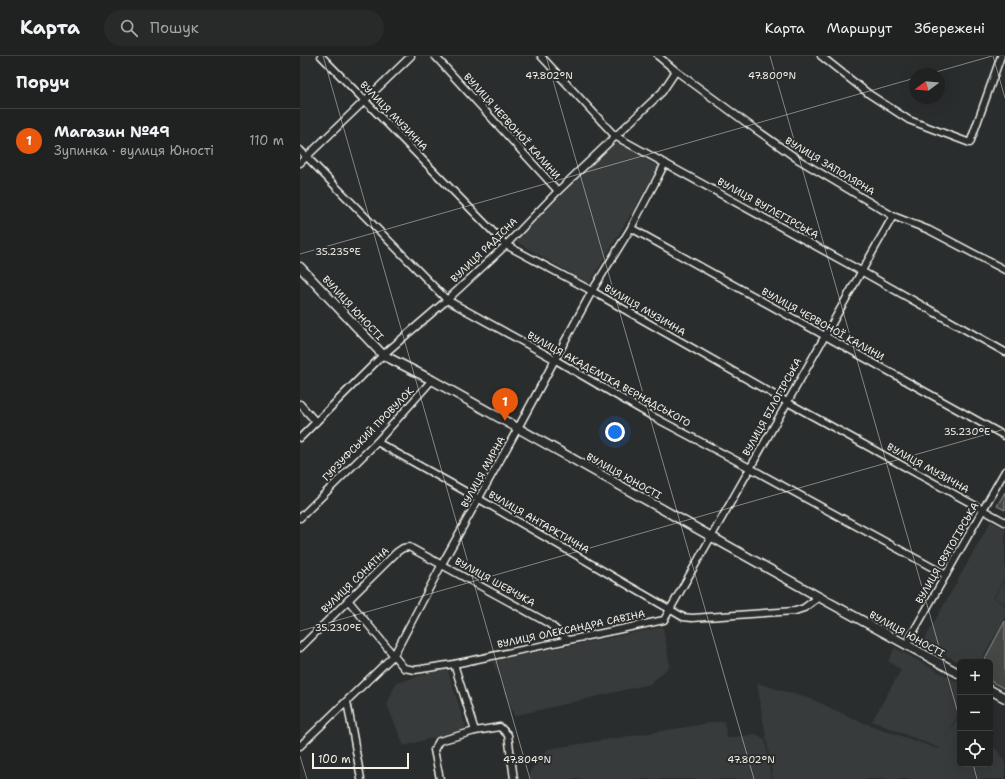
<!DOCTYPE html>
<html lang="uk">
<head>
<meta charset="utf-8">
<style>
  body { margin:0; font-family:"Shantell Sans",sans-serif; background:#282a2a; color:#f1f3f6 }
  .controls { position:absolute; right:12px; bottom:12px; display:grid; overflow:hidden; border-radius:6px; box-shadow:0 4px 16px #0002 }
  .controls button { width:36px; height:36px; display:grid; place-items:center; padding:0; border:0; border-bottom:1px solid #3d3f40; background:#202222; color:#f1f3f6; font:20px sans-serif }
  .compass { position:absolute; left:609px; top:12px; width:36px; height:36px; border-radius:50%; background:#202222; box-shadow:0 4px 16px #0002; rotate:254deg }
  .scale { position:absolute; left:12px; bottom:10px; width:97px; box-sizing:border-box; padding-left:4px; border:2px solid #f4f1e8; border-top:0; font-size:11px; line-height:14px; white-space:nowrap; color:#f4f1e8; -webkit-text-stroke:3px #2a2d2e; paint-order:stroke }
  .you { position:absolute; left:315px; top:376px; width:14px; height:14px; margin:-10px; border:3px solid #fff; border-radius:50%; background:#1a73e8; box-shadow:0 0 0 6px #1a73e833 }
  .badge { display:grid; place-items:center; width:26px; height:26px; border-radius:50%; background:#ea580c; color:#fff; font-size:13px; font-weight:700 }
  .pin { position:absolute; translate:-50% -33px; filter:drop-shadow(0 1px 2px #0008) }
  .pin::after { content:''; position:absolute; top:21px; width:14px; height:12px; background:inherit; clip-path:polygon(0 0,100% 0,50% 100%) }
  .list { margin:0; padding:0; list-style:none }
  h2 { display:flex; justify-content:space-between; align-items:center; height:52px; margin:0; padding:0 16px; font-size:17px }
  h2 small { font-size:13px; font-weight:400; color:#a2a4a5 }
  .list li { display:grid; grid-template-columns:26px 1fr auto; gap:12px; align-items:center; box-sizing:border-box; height:64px; padding:0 16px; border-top:1px solid #3d3f40 }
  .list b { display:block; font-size:15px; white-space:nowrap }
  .list p { margin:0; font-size:13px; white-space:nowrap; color:#a2a4a5 }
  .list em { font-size:13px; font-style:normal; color:#a2a4a5 }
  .icon { flex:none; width:22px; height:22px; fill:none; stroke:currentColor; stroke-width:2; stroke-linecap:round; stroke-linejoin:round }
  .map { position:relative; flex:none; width:705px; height:723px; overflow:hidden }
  header { display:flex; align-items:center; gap:24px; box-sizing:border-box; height:56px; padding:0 20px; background:#202222; border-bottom:1px solid #3d3f40 }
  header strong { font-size:19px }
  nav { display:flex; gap:22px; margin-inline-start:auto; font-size:14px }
  .search { width:280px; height:36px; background:#282a2a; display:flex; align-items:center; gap:10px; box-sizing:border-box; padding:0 14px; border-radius:22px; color:#a2a4a5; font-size:15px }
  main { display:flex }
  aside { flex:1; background:#202222 }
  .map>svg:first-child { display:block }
  .built { fill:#373a3a }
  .green { fill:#444645; stroke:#9c9c96 }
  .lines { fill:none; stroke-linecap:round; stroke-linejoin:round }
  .minor-casing { stroke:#f4f1e8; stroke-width:9 }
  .tertiary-casing { stroke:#f4f1e8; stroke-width:11 }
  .minor { stroke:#2a2d2e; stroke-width:6 }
  .tertiary { stroke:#2a2d2e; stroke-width:8 }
  .ticks { fill:none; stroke:#f4f1e8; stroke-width:1; stroke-opacity:0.45 }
  .labels { text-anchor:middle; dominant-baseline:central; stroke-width:4; stroke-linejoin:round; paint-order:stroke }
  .street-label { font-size:10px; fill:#f4f1e8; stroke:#2a2d2e }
  .ticks-label { font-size:10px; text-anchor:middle; fill:#f4f1e8; stroke:#2a2d2e; stroke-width:4; stroke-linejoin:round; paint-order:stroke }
</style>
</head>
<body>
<header>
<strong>Карта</strong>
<div class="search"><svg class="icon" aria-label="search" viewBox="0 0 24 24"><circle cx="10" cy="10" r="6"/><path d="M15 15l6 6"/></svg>Пошук</div>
<nav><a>Карта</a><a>Маршрут</a><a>Збережені</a></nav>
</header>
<main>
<aside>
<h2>Поруч<small></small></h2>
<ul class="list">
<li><span class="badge">1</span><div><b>Магазин №49</b><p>Зупинка · вулиця Юності</p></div><em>110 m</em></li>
</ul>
</aside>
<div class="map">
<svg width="705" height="723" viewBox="0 0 705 723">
  <rect width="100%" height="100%" fill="#2a2d2e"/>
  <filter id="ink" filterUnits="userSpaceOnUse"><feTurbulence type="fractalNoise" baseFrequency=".025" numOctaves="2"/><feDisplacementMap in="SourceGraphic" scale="8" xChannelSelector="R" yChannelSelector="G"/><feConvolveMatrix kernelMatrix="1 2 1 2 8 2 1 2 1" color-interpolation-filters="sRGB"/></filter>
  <g filter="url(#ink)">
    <g class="built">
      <polygon points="314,85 359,111 289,228 215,185"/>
      <polygon points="691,465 705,473 705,521 693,542 705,549 705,562 680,606 660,606 660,607 623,586"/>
      <polygon points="705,523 705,548 694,542"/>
      <polygon points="363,571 370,610 350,628 214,660 193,605"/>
      <polygon points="595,592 660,627 660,656 644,683 659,660 660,662 660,708 690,708 690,688 697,694 705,707 705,723 473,723 457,627 514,644 556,664 638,693 639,692 572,665 601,614 588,605"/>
      <polygon points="147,612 166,672 104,690 87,649 96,627"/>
      <polygon points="424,665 427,682 456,678 465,683 471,723 230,723 230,715 248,693"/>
    </g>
    <g class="green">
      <polygon points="705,436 705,454 697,450"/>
      <polygon points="705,565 705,633 690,625 690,606 683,606"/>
    </g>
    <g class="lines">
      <g class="minor-casing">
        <g id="minor">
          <polyline points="21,0 206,189 292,235 487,346 705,466"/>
          <polyline points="135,0 258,135"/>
          <polyline points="241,0 315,80 561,215 705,296"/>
          <polyline points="358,0 376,15 448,68 499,104 593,160 629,174 705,214"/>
          <polyline points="521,0 569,38 609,64 670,87 701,0"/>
          <polyline points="0,94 147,244 254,303 350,359 450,412 646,519"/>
          <polyline points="0,107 111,0"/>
          <polyline points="331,172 705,380"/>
          <polyline points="0,348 16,366"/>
          <polyline points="0,382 83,299 147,244 206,189 258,135 362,36 376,15"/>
          <polyline points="77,386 179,443 383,561 392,562 495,555 504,552 519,541"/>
          <polyline points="0,462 77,386 132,324"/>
          <polyline points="48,544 104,612 115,614 154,608 364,564 593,160"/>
          <polyline points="606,589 705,415"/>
          <polyline points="0,592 97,496 103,492 109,491 248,567 268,584"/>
          <polyline points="154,608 175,675"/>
          <polyline points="47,645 61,723"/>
          <polyline points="0,690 94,599 142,508 218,372 292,235 331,172 357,123 365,107"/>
          <polyline points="140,723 134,694 139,685 175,675 200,671 208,679 214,723"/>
        </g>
      </g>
      <g class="tertiary-casing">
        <g id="tertiary">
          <polyline points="0,211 83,299 132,324 519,541 660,618"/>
          <polyline points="690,634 705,642"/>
        </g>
      </g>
      <use href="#minor" class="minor"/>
      <use href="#tertiary" class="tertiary"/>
    </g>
  </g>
  <path class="ticks" d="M23,0L230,723M246,0L454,723M470,0L660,664M693,0L705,42M629,18L692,0M0,198L615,22M0,575L705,373M0,700L7,723M673,708L677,723"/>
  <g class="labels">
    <g class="street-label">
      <text transform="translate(94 60) rotate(46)">ВУЛИЦЯ МУЗИЧНА</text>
      <text transform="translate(212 70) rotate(48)">ВУЛИЦЯ ЧЕРВОНОЇ КАЛИНИ</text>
      <text transform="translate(530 110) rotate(31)">ВУЛИЦЯ ЗАПОЛЯРНА</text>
      <text transform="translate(468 152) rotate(29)">ВУЛИЦЯ ВУГЛЕГІРСЬКА</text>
      <text transform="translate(184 194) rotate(-44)">ВУЛИЦЯ РАДІСНА</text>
      <text transform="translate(53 252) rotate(47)">ВУЛИЦЯ ЮНОСТІ</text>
      <text transform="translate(345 254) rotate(30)">ВУЛИЦЯ МУЗИЧНА</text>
      <text transform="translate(523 268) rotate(29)">ВУЛИЦЯ ЧЕРВОНОЇ КАЛИНИ</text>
      <text transform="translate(309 323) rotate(29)">ВУЛИЦЯ АКАДЕМІКА ВЕРНАДСЬКОГО</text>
      <text transform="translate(472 351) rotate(-61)">ВУЛИЦЯ БІЛОГІРСЬКА</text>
      <text transform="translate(68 378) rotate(-46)">ГУРЗУФСЬКИЙ ПРОВУЛОК</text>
      <text transform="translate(628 412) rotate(29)">ВУЛИЦЯ МУЗИЧНА</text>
      <text transform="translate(183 416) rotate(-61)">ВУЛИЦЯ МИРНА</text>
      <text transform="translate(324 420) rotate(29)">ВУЛИЦЯ ЮНОСТІ</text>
      <text transform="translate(239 466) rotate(30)">ВУЛИЦЯ АНТАРКТИЧНА</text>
      <text transform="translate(647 497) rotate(-60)">ВУЛИЦЯ СВЯТОГІРСЬКА</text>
      <text transform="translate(55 524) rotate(-44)">ВУЛИЦЯ СОНАТНА</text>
      <text transform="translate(195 526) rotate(29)">ВУЛИЦЯ ШЕВЧУКА</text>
      <text transform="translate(271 573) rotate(-12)">ВУЛИЦЯ ОЛЕКСАНДРА САВІНА</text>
      <text transform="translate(607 578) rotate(29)">ВУЛИЦЯ ЮНОСТІ</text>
    </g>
  </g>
  <g class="ticks-label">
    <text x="249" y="23">47.802°N</text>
    <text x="472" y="23">47.800°N</text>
    <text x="38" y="199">35.235°E</text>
    <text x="667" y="379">35.230°E</text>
    <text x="38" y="575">35.230°E</text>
    <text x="227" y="707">47.804°N</text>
    <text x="451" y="707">47.802°N</text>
  </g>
</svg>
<div class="controls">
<button>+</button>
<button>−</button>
<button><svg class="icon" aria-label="locate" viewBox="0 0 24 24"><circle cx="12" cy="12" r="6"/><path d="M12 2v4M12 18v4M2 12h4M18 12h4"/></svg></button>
</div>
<svg class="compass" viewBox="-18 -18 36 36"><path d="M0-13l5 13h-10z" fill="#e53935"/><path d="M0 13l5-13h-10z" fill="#a2a4a5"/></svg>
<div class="scale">100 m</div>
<div class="you"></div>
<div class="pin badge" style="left:205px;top:365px">1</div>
</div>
</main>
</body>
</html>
